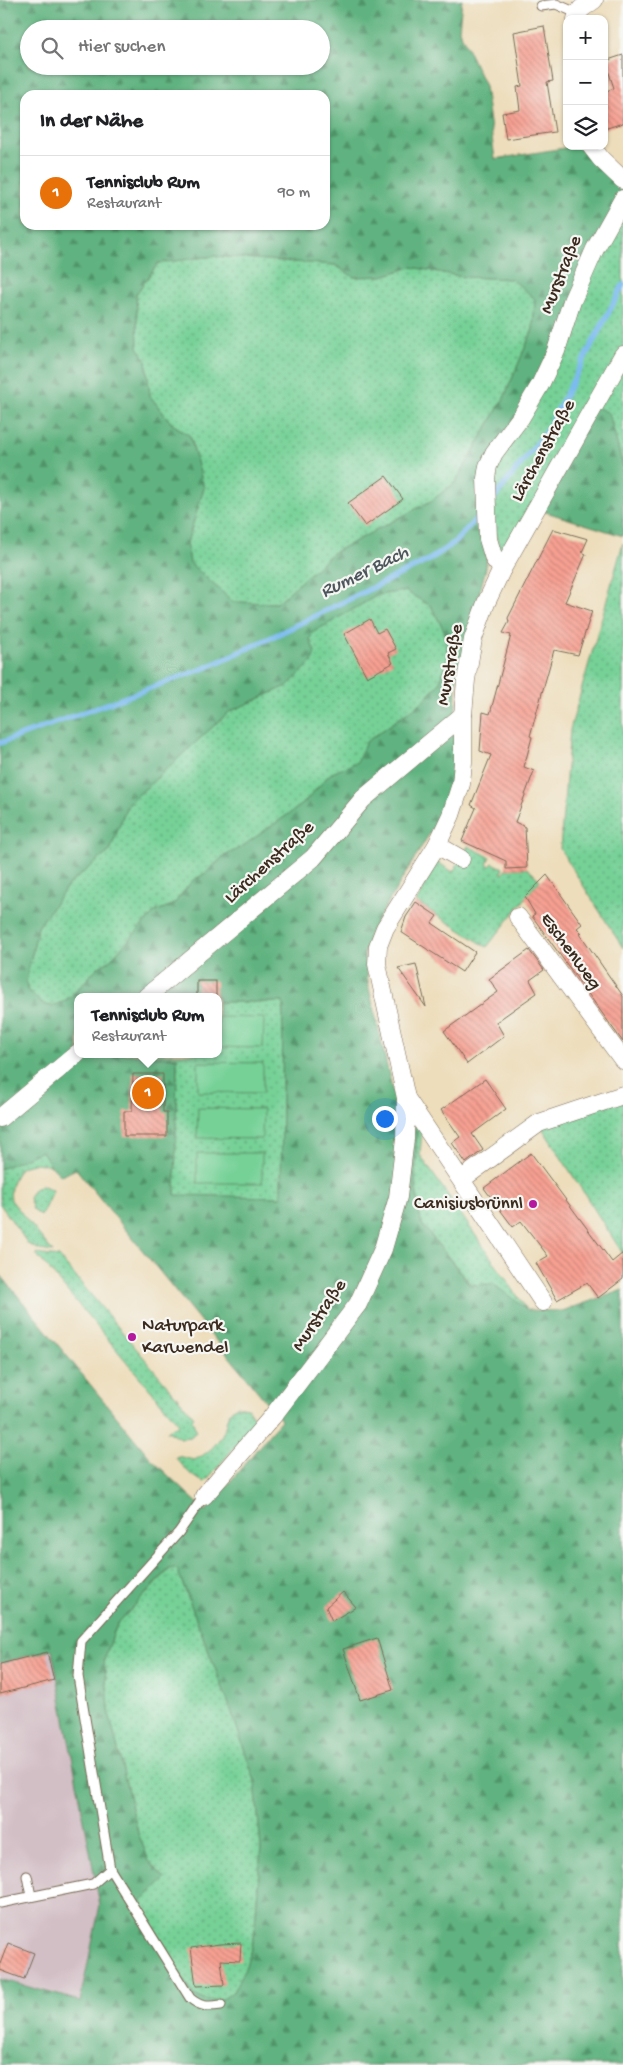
<!DOCTYPE html>
<html lang="de">
<head>
<meta charset="utf-8">
<style>
  body { margin:0; font-family:"Gochi Hand",sans-serif; background:#f6f6f6; color:#202124 }
  .controls { position:absolute; right:15px; top:15px; display:grid; overflow:hidden; border-radius:10px; box-shadow:0 1px 4px #0004 }
  .controls button { width:45px; height:45px; display:grid; place-items:center; padding:0; border:0; border-bottom:1px solid #e0e0e0; background:#fff; color:#202124; font:25px sans-serif }
  .you { position:absolute; left:384px; top:1118px; width:18px; height:18px; margin:-12px; border:4px solid #fff; border-radius:50%; background:#1a73e8; box-shadow:0 0 0 8px #1a73e833 }
  .badge { display:grid; place-items:center; width:32px; height:32px; border-radius:50%; background:#0f766e; color:#fff; font-size:16px; font-weight:700 }
  .pin { position:absolute; translate:-50% -50%; border:2px solid #fff; box-shadow:0 1px 5px #0006 }
  .popup { position:absolute; left:74px; top:993px; width:148px; height:65px; box-sizing:border-box; display:grid; place-content:center; border-radius:10px; background:#fff; filter:drop-shadow(0 1px 4px #0005); font-size:16px; white-space:nowrap; color:#757577 }
  .popup b { font-size:19px; color:#202124 }
  .popup::after { content:''; position:absolute; left:50%; top:100%; margin-left:-10px; border:10px solid transparent; border-top-color:#fff }
  .list { margin:0; padding:0; list-style:none }
  h2 { display:flex; justify-content:space-between; align-items:center; height:65px; margin:0; padding:0 20px; font-size:21px }
  h2 small { font-size:16px; font-weight:400; color:#757577 }
  .list li { display:grid; grid-template-columns:32px 1fr auto; gap:15px; align-items:center; box-sizing:border-box; height:75px; padding:0 20px; border-top:1px solid #e0e0e0 }
  .list b { display:block; font-size:19px; white-space:nowrap }
  .list p { margin:0; font-size:16px; white-space:nowrap; color:#757577 }
  .list em { font-size:16px; font-style:normal; color:#757577 }
  .icon { flex:none; width:28px; height:28px; fill:none; stroke:currentColor; stroke-width:2; stroke-linecap:round; stroke-linejoin:round }
  .map { position:relative; flex:none; width:623px; height:2065px; overflow:hidden }
  .search { position:absolute; background:#fff; box-shadow:0 1px 4px #0004; left:20px; top:20px; width:310px; height:55px; display:flex; align-items:center; gap:12px; box-sizing:border-box; padding:0 18px; border-radius:28px; color:#757577; font-size:19px }
  .panel { position:absolute; background:#fff; box-shadow:0 1px 4px #0004; left:20px; top:90px; width:310px; height:140px; border-radius:15px }
  .map>svg:first-child { display:block }
  .industrial { fill:#d2bec5 }
  .green { fill:url(#green-dots); stroke:#587e5a }
  .forest { fill:url(#forest-firs); stroke:#4e6e4f; fill-rule:evenodd }
  .pitch { fill:#76d197; stroke:#587e5a }
  .lines { fill:none; stroke-linecap:round; stroke-linejoin:round }
  .stream { stroke:#7bbbf0; stroke-width:5.5 }
  .building { fill:url(#building-back-hatch) }
  .lane-casing { stroke:#796955; stroke-width:11 }
  .street-casing { stroke:#796955; stroke-width:19 }
  .lane { stroke:#fff; stroke-width:9 }
  .street { stroke:#fff; stroke-width:18 }
  .poi-dot { fill:#b5179e; stroke:#f6f6f2; stroke-width:2 }
  .labels { text-anchor:middle; dominant-baseline:central; stroke-width:4.5; stroke-linejoin:round; paint-order:stroke }
  .street-label { font-size:19px; fill:#3b2a1e; stroke:#f6f6f2 }
  .poi-label { font-size:19px; fill:#3b2a1e; stroke:#f6f6f2; text-anchor:end }
  .water-label { font-size:20px; font-style:italic; fill:#4e565d; stroke:#f6f6f2 }
</style>
</head>
<body>
<div class="map">
<svg width="623" height="2065" viewBox="0 0 623 2065">
  <defs>
    <pattern id="green-dots" width="8" height="8" patternUnits="userSpaceOnUse" patternTransform="scale(1.25)"><rect width="8" height="8" fill="#76d197"/><path d="M2 2h.1M6 6h.1" fill="none" stroke="#62aa7b" stroke-width="1.8" stroke-linecap="round"/></pattern>
    <pattern id="forest-firs" width="22" height="20" patternUnits="userSpaceOnUse" patternTransform="scale(1.25)"><rect width="22" height="20" fill="#60b380"/><path d="M5 1l3.5 6h-7zM16 11l3.5 6h-7z" fill="#509268"/></pattern>
    <pattern id="building-back-hatch" width="6" height="6" patternUnits="userSpaceOnUse" patternTransform="scale(1.25)"><rect width="6" height="6" fill="#f7a092"/><path d="M-1 5l2 2M0 0l6 6M5-1l2 2" fill="none" stroke="#c98377"/></pattern>
  </defs>
  <rect width="100%" height="100%" fill="#f6f6f2"/>
  <filter id="ink" filterUnits="userSpaceOnUse"><feTurbulence type="fractalNoise" baseFrequency=".02" numOctaves="2"/><feDisplacementMap in="SourceGraphic" scale="10" xChannelSelector="R" yChannelSelector="G"/><feConvolveMatrix kernelMatrix="1 2 1 2 8 2 1 2 1" color-interpolation-filters="sRGB"/></filter>
  <filter id="wash" filterUnits="userSpaceOnUse"><feTurbulence type="fractalNoise" baseFrequency=".0096" numOctaves="4" result="noise"/><feDisplacementMap in="SourceGraphic" scale="20" xChannelSelector="R" yChannelSelector="G"/><feGaussianBlur stdDeviation="1.12" result="paint"/><feColorMatrix in="noise" values="0 0 0 0 0 0 0 0 0 0 0 0 0 0 0 0 0 1.4 0 .05"/><feComposite in="paint" operator="in"/></filter>
  <g filter="url(#wash)">
    <rect width="100%" height="100%" fill="#edddbb"/>
    <polygon class="industrial" points="52,1650 100,1905 80,2001 0,1979 0,1663"/>
    <g class="green">
      <polygon points="623,199 623,467 609,413 502,569 486,478"/>
      <polygon points="214,256 335,265 354,277 382,276 412,267 464,277 512,279 535,299 533,329 504,398 455,483 431,501 333,553 277,603 233,602 190,564 187,543 204,488 190,436 172,424 150,396 146,360 138,347 136,294 158,263"/>
      <polygon points="623,543 623,948 560,849 570,730"/>
      <polygon points="405,591 431,606 445,632 448,657 439,684 421,703 366,742 358,762 330,774 303,804 240,848 224,856 206,873 192,881 174,904 155,912 108,962 97,968 70,998 53,1006 45,1005 27,990 26,980 38,927 69,884 110,851 127,805 229,712 287,686 315,652 310,640 311,633 378,595"/>
      <polygon points="468,846 490,857 487,864 490,866 493,863 503,868 501,873 503,874 506,869 527,868 540,880 487,947 416,902 437,862 453,872"/>
      <polygon points="218,1002 283,1002 281,1197 175,1196 177,1057 144,1056 144,1054 218,1054"/>
      <polygon points="623,1095 623,1254 539,1123"/>
      <polygon points="412,1124 422,1130 420,1155 528,1311 493,1284 471,1285 421,1223 415,1182 417,1132 412,1127"/>
      <path d="M42,1150L51,1166L37,1163L21,1167C13,1178 9,1187 11,1200L53,1252L39,1250L28,1244L0,1204V1169Z"/>
      <polygon points="39,1186 44,1186 53,1190 41,1216 33,1210 29,1198 32,1191"/>
      <polygon points="36,1254 59,1257 194,1417 192,1419 196,1431 191,1437 181,1438 167,1431 179,1424"/>
      <path d="M237,1406L248,1408L254,1418V1424L205,1482C192,1479 184,1467 176,1458L177,1456L194,1460C206,1455 217,1445 223,1433C228,1422 225,1412 237,1406Z"/>
      <polygon points="175,1568 178,1571 231,1710 255,1781 261,1848 254,1939 246,1966 233,1992 223,1999 206,2001 194,1995 187,1986 140,1902 165,1879 149,1861 138,1833 110,1717 104,1660 117,1624 170,1569"/>
    </g>
    <g class="forest">
      <path d="M0,0H462L459,30L485,86L495,159L577,146L623,181V199L556,351L494,453L486,568L456,682L455,761L450,790L439,818L371,931L364,954L369,988L393,1092L398,1110L417,1132L415,1182L421,1223L470,1285L493,1284L528,1310L562,1311L623,1290V2065H0V1979L80,2001L100,1905L52,1650L0,1663V1274L152,1460L206,1511L281,1420L76,1169L61,1176L51,1166L42,1151L0,1169ZM29,29H321V66H29ZM25,95H325V225H25ZM214,256L335,265L354,277L382,276L412,267L464,277L512,279L535,299L533,329L504,398L455,483L431,501L333,553L277,603L233,602L190,563L187,543L204,488L190,436L172,424L150,396L146,360L138,347L136,294L158,263ZM405,591L431,606L445,632L448,657L439,684L421,703L366,742L357,762L330,774L303,804L240,848L224,856L206,873L192,881L174,904L155,912L108,962L97,968L70,998L53,1006L45,1005L27,990L26,980L38,927L69,884L110,851L127,805L229,712L287,686L312,662L315,652L310,640L312,633L378,595ZM78,997H218V1002H283L281,1197L175,1195L177,1057L145,1056L144,1054H78ZM175,1568L178,1571L231,1710L255,1781L261,1848L254,1939L246,1966L233,1992L223,1999L206,2001L194,1995L187,1986L140,1903L165,1879L149,1861L138,1833L110,1717L104,1660L117,1624L169,1569Z"/>
      <polygon points="594,406 609,413 623,467 623,536 536,509"/>
    </g>
    <g class="pitch">
      <polygon points="218,1017 264,1018 263,1048 218,1047"/>
      <polygon points="198,1062 263,1063 263,1093 198,1092"/>
      <polygon points="198,1108 263,1109 262,1139 197,1138"/>
      <rect x="197" y="1153" width="65" height="30"/>
    </g>
    <g class="lines">
      <g class="stream">
        <polyline points="491,502 546,432 623,285"/>
        <polyline points="0,743 205,668 268,639 429,560 455,542 483,511"/>
      </g>
    </g>
    <g id="blocks">
      <g class="building">
        <polygon points="544,26 553,81 547,82 555,132 506,139 502,113 520,110 517,87 522,86 514,32"/>
        <polygon points="623,55 623,123 604,129 604,92 614,88 605,61"/>
        <polygon points="386,476 403,499 365,526 348,503"/>
        <polygon points="553,529 588,539 582,552 586,554 565,602 592,611 578,655 554,650 530,736 532,737 524,767 534,771 515,822 525,827 527,868 506,869 506,861 462,841 476,808 471,805 491,755 480,751 483,712 490,714 511,635 503,633 509,622 508,618"/>
        <polygon points="370,619 377,633 385,629 396,649 388,653 393,663 367,677 344,634"/>
        <polygon points="547,875 582,924 577,928 582,933 580,934 623,996 623,1042 532,916 535,914 525,897"/>
        <polygon points="416,902 437,916 432,923 475,952 462,972 401,932 406,917"/>
        <polygon points="529,950 544,970 530,980 537,993 496,1022 504,1036 467,1064 444,1031 498,992 489,979"/>
        <polygon points="416,964 426,1007 398,968"/>
        <rect x="197" y="981" width="19" height="16"/>
        <polygon points="133,1074 163,1074 163,1112 167,1112 167,1136 124,1136 124,1111 132,1111"/>
        <polygon points="485,1079 506,1109 472,1134 483,1150 466,1163 452,1143 460,1137 441,1110"/>
        <polygon points="531,1153 612,1262 623,1253 623,1279 598,1298 587,1283 557,1300 536,1263 548,1256 521,1221 513,1227 484,1188"/>
        <polygon points="343,1592 356,1607 332,1621 326,1607"/>
        <polygon points="377,1638 393,1690 360,1700 343,1649"/>
        <polygon points="47,1652 54,1680 0,1694 0,1664"/>
        <polygon points="8,1943 34,1953 24,1979 0,1970 0,1964"/>
        <polygon points="241,1943 240,1961 221,1960 224,1985 196,1986 191,1948 220,1944"/>
      </g>
    </g>
  </g>
  <g filter="url(#ink)">
    <use href="#blocks" fill-opacity="0" stroke="#796955" stroke-width="1"/>
    <g class="lines">
      <g class="lane-casing">
        <g id="lane">
          <polyline points="541,6 556,4 579,14"/>
          <path d="M110,1869L190,1998C200,2007 208,2007 221,2005"/>
          <polyline points="27,1876 31,1896"/>
          <polyline points="0,1903 93,1884 110,1869 78,1676 81,1641 179,1532 204,1496"/>
        </g>
      </g>
      <g class="street-casing">
        <g id="street">
          <polyline points="576,19 581,9 594,0"/>
          <polyline points="591,146 601,159 623,180"/>
          <polyline points="502,569 494,559 488,539 486,478 488,466 494,453 521,417 540,385 556,351 572,301 595,249 623,199"/>
          <polyline points="437,845 461,859"/>
          <polyline points="518,917 623,1060"/>
          <polyline points="146,997 313,858 363,799 463,715"/>
          <polyline points="406,1098 543,1302"/>
          <polyline points="0,1118 78,1053"/>
          <polyline points="462,1179 539,1123 623,1095"/>
          <polyline points="204,1496 272,1417 358,1304 383,1249 398,1197 405,1139 406,1098 377,964 378,946 385,928 437,845 451,815 461,784 463,762 463,715 466,680 473,639 486,603 502,569 623,355"/>
        </g>
      </g>
      <use href="#lane" class="lane"/>
      <use href="#street" class="street"/>
    </g>
  </g>
  <g class="poi-dot">
    <circle cx="533" cy="1204" r="5"/>
    <circle cx="132" cy="1337" r="5"/>
  </g>
  <g class="labels">
    <g class="street-label">
      <text transform="translate(562 275) rotate(-68)">Murstraße</text>
      <text transform="translate(544 451) rotate(-61)">Lärchenstraße</text>
      <text transform="translate(451 665) rotate(-80)">Murstraße</text>
      <text transform="translate(270 863) rotate(-42)">Lärchenstraße</text>
      <text transform="translate(570 952) rotate(54)">Eschenweg</text>
      <text transform="translate(320 1316) rotate(-56)">Murstraße</text>
    </g>
    <g class="poi-label">
      <text x="523" y="1204">Canisiusbrünnl</text>
      <text x="142" y="1326" text-anchor="start">Naturpark<tspan x="142" dy="22">Karwendel</tspan></text>
    </g>
    <g class="water-label">
      <text transform="translate(365 573) rotate(-26)">Rumer Bach</text>
    </g>
  </g>
</svg>
<div class="controls">
<button>+</button>
<button>−</button>
<button><svg class="icon" aria-label="layers" viewBox="0 0 24 24"><path d="M12 4l9 5-9 5-9-5zM3 14l9 5 9-5"/></svg></button>
</div>
<div class="you"></div>
<div class="pin badge" style="left:148px;top:1093px;background:#e8710a">1</div>
<div class="popup"><b>Tennisclub Rum</b>Restaurant</div>
<div class="search"><svg class="icon" aria-label="search" viewBox="0 0 24 24"><circle cx="10" cy="10" r="6"/><path d="M15 15l6 6"/></svg>Hier suchen</div>
<section class="panel">
<h2>In der Nähe<small></small></h2>
<ul class="list">
<li><span class="badge" style="background:#e8710a">1</span><div><b>Tennisclub Rum</b><p>Restaurant</p></div><em>90 m</em></li>
</ul>
</section>
</div>
</body>
</html>
